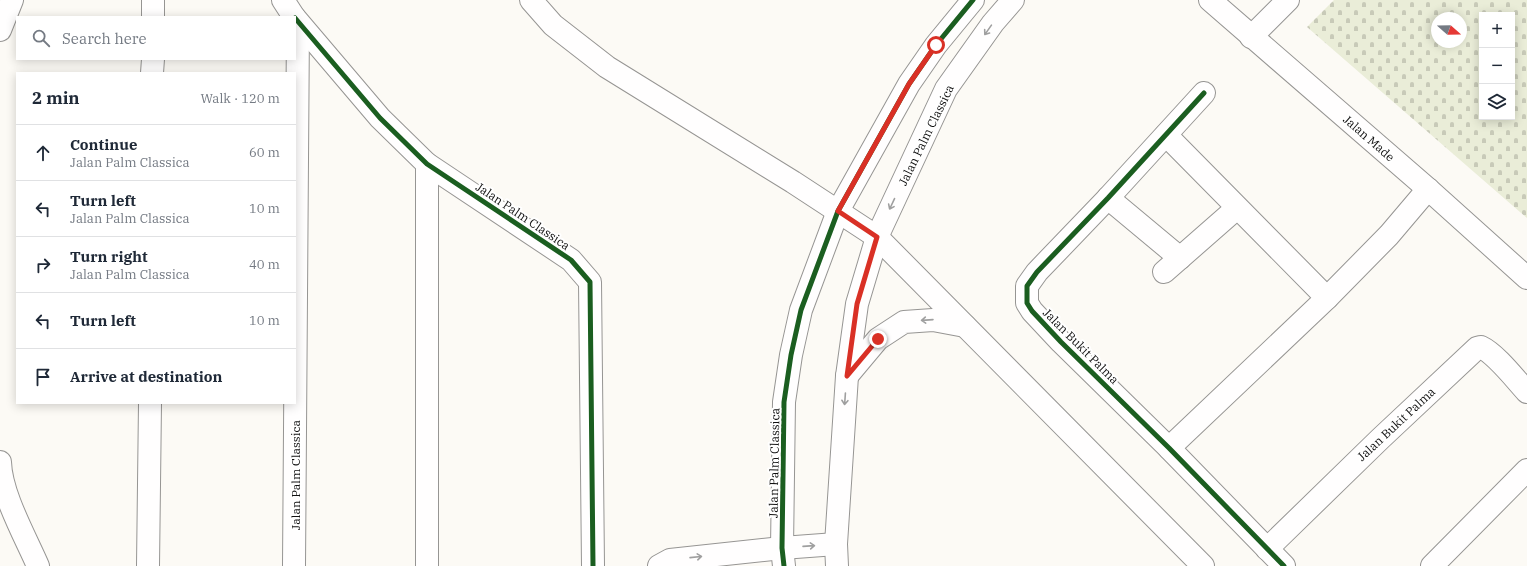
<!DOCTYPE html>
<html lang="en">
<head>
<meta charset="utf-8">
<style>
  body { margin:0; font-family:"IBM Plex Serif",serif; background:#f2f2f3; color:#1f2937 }
  .controls { position:absolute; right:12px; top:12px; display:grid; overflow:hidden; border-radius:0px; box-shadow:0 2px 10px #0003 }
  .controls button { width:36px; height:36px; display:grid; place-items:center; padding:0; border:0; border-bottom:1px solid #e0e1e3; background:#fff; color:#1f2937; font:20px sans-serif }
  .compass { position:absolute; left:1431px; top:12px; width:36px; height:36px; border-radius:50%; background:#fff; box-shadow:0 2px 10px #0003; rotate:110deg }
  .stop { position:absolute; width:12px; height:12px; margin:-9px; border:3px solid #d93025; border-radius:50%; background:#fff }
  .stop.end { background:#d93025; border-color:#fff; box-shadow:0 1px 4px #0008 }
  .list { margin:0; padding:0; list-style:none }
  h2 { display:flex; justify-content:space-between; align-items:center; height:52px; margin:0; padding:0 16px; font-size:17px }
  h2 small { font-size:13px; font-weight:400; color:#747a83 }
  .list li { display:grid; grid-template-columns:26px 1fr auto; gap:12px; align-items:center; box-sizing:border-box; height:56px; padding:0 16px; border-top:1px solid #e0e1e3 }
  .list b { display:block; font-size:15px; white-space:nowrap }
  .list p { margin:0; font-size:13px; white-space:nowrap; color:#747a83 }
  .list em { font-size:13px; font-style:normal; color:#747a83 }
  .icon { flex:none; width:22px; height:22px; fill:none; stroke:currentColor; stroke-width:2; stroke-linecap:round; stroke-linejoin:round }
  .map { position:relative; flex:none; width:1527px; height:566px; overflow:hidden }
  .search { position:absolute; background:#fff; box-shadow:0 2px 10px #0003; left:16px; top:16px; width:280px; height:44px; display:flex; align-items:center; gap:10px; box-sizing:border-box; padding:0 14px; border-radius:0px; color:#747a83; font-size:15px }
  .panel { position:absolute; background:#fff; box-shadow:0 2px 10px #0003; left:16px; top:72px; width:280px; height:332px; border-radius:0px }
  .map>svg:first-child { display:block }
  .cemetery { fill:url(#cemetery-stones); fill-rule:evenodd }
  .lines { fill:none; stroke-linecap:round; stroke-linejoin:round }
  .minor-casing { stroke:#969593; stroke-width:24 }
  .minor { stroke:#fffefe; stroke-width:22 }
  .cycleway-casing { stroke:#fff; stroke-width:8 }
  .cycleway { stroke:#1b5e20; stroke-width:5 }
  .oneway { stroke:#9f9f9f }
  .route { stroke:#d93025; stroke-width:5 }
  .labels { text-anchor:middle; dominant-baseline:central; stroke-width:4; stroke-linejoin:round; paint-order:stroke }
  .street-label { font-size:12px; fill:#101010; stroke:#fff }
</style>
</head>
<body>
<div class="map">
<svg width="1527" height="566" viewBox="0 0 1527 566">
  <defs>
    <pattern id="cemetery-stones" width="16" height="16" patternUnits="userSpaceOnUse"><rect width="16" height="16" fill="#eaedd8"/><path d="M2 7V4a2 2 0 0 1 4 0v3zM10 15v-3a2 2 0 0 1 4 0v3z" fill="#c8cab8"/></pattern>
  </defs>
  <rect width="100%" height="100%" fill="#fcfaf5"/>
  <path class="cemetery" d="M1334,0H1527V218L1307,27ZM1482,15H1512V117H1482ZM1437,18H1461V42H1437Z"/>
  <g class="lines">
    <g class="minor-casing">
      <g id="minor">
        <polyline points="283,0 294,17"/>
        <polyline points="531,0 553,25 607,67 793,182 877,237 1203,566"/>
        <polyline points="1210,0 1428,189 1527,278"/>
        <polyline points="153,17 153,0"/>
        <polyline points="295,18 380,118 427,164 571,260 590,282 593,566"/>
        <polyline points="0,30 12,0"/>
        <polyline points="1251,37 1288,0"/>
        <polyline points="152,73 153,59"/>
        <polyline points="1204,93 1108,198 1037,272 1027,286 1027,303 1032,311 1061,342 1169,448 1284,566"/>
        <polyline points="1166,135 1327,298"/>
        <polyline points="1108,198 1180,258"/>
        <polyline points="1164,272 1237,208"/>
        <polyline points="847,376 878,339 904,322 933,320 965,326"/>
        <polyline points="1169,448 1327,298 1389,235 1428,189"/>
        <path d="M0,462C1,494 25,536 38,566"/>
        <path d="M1267,549L1380,439L1477,348L1481,347C1496,354 1515,379 1527,392"/>
        <polyline points="148,566 150,403"/>
        <polyline points="294,566 298,24"/>
        <polyline points="427,566 427,164"/>
        <polyline points="659,566 670,560 782,548 836,544"/>
        <polyline points="784,566 782,548 784,402 791,355 801,310 838,211 909,84 936,45 973,0"/>
        <polyline points="837,566 836,544 847,376 857,304 877,237 946,89 993,23 1013,0"/>
        <polyline points="1432,566 1527,470"/>
      </g>
    </g>
    <use href="#minor" class="minor"/>
    <g class="cycleway-casing">
      <g id="cycleway">
        <polyline points="295,18 380,118 427,164 571,260 590,282 593,566"/>
        <polyline points="1204,93 1108,198 1037,272 1027,286 1027,303 1032,311 1061,342 1169,448 1284,566"/>
        <polyline points="784,566 782,548 784,402 791,355 801,310 838,211 909,84 936,45 973,0"/>
      </g>
    </g>
    <use href="#cycleway" class="cycleway"/>
  </g>
  <defs><path id="oneway-shaft" d="M-6 0H5M1.5-3L5.5 0L1.5 3" fill="none" stroke-width="1.6" stroke-linecap="round" stroke-linejoin="round"/></defs>
  <g class="oneway">
    <use href="#oneway-shaft" transform="translate(988 30) rotate(125)"/>
    <use href="#oneway-shaft" transform="translate(892 204) rotate(115)"/>
    <use href="#oneway-shaft" transform="translate(927 320) rotate(176)"/>
    <use href="#oneway-shaft" transform="translate(845 399) rotate(94)"/>
    <use href="#oneway-shaft" transform="translate(809 546) rotate(-4)"/>
    <use href="#oneway-shaft" transform="translate(696 557) rotate(-6)"/>
  </g>
  <g class="lines">
    <polyline class="route" points="878,339 847,376 857,304 877,237 838,211 909,84 936,45"/>
  </g>
  <g class="labels">
    <g class="street-label">
      <text transform="translate(926 135) rotate(-64)">Jalan Palm Classica</text>
      <text transform="translate(1369 138) rotate(41)">Jalan Made</text>
      <text transform="translate(523 216) rotate(34)">Jalan Palm Classica</text>
      <text transform="translate(1081 346) rotate(45)">Jalan Bukit Palma</text>
      <text transform="translate(1396 424) rotate(-43)">Jalan Bukit Palma</text>
      <text transform="translate(774 463) rotate(-89)">Jalan Palm Classica</text>
      <text transform="translate(295 475) rotate(-90)">Jalan Palm Classica</text>
    </g>
  </g>
</svg>
<div class="controls">
<button>+</button>
<button>−</button>
<button><svg class="icon" aria-label="layers" viewBox="0 0 24 24"><path d="M12 4l9 5-9 5-9-5zM3 14l9 5 9-5"/></svg></button>
</div>
<svg class="compass" viewBox="-18 -18 36 36"><path d="M0-13l5 13h-10z" fill="#e53935"/><path d="M0 13l5-13h-10z" fill="#747a83"/></svg>
<div class="stop" style="left:936px;top:45px"></div>
<div class="stop end" style="left:878px;top:339px"></div>
<div class="search"><svg class="icon" aria-label="search" viewBox="0 0 24 24"><circle cx="10" cy="10" r="6"/><path d="M15 15l6 6"/></svg>Search here</div>
<section class="panel">
<h2>2 min<small>Walk · 120 m</small></h2>
<ul class="list">
<li><svg class="icon" aria-label="ahead" viewBox="0 0 24 24"><path d="M12 20V5M6 11l6-6 6 6"/></svg><div><b>Continue</b><p>Jalan Palm Classica</p></div><em>60 m</em></li>
<li><svg class="icon" aria-label="left" viewBox="0 0 24 24"><path d="M17 20v-9H6M10 6l-5 5 5 5"/></svg><div><b>Turn left</b><p>Jalan Palm Classica</p></div><em>10 m</em></li>
<li><svg class="icon" aria-label="right" viewBox="0 0 24 24"><path d="M7 20v-9h11M14 6l5 5-5 5"/></svg><div><b>Turn right</b><p>Jalan Palm Classica</p></div><em>40 m</em></li>
<li><svg class="icon" aria-label="left" viewBox="0 0 24 24"><path d="M17 20v-9H6M10 6l-5 5 5 5"/></svg><div><b>Turn left</b></div><em>10 m</em></li>
<li><svg class="icon" aria-label="arrive" viewBox="0 0 24 24"><path d="M6 21V4h12l-3 4 3 4H6"/></svg><div><b>Arrive at destination</b></div></li>
</ul>
</section>
</div>
</body>
</html>
